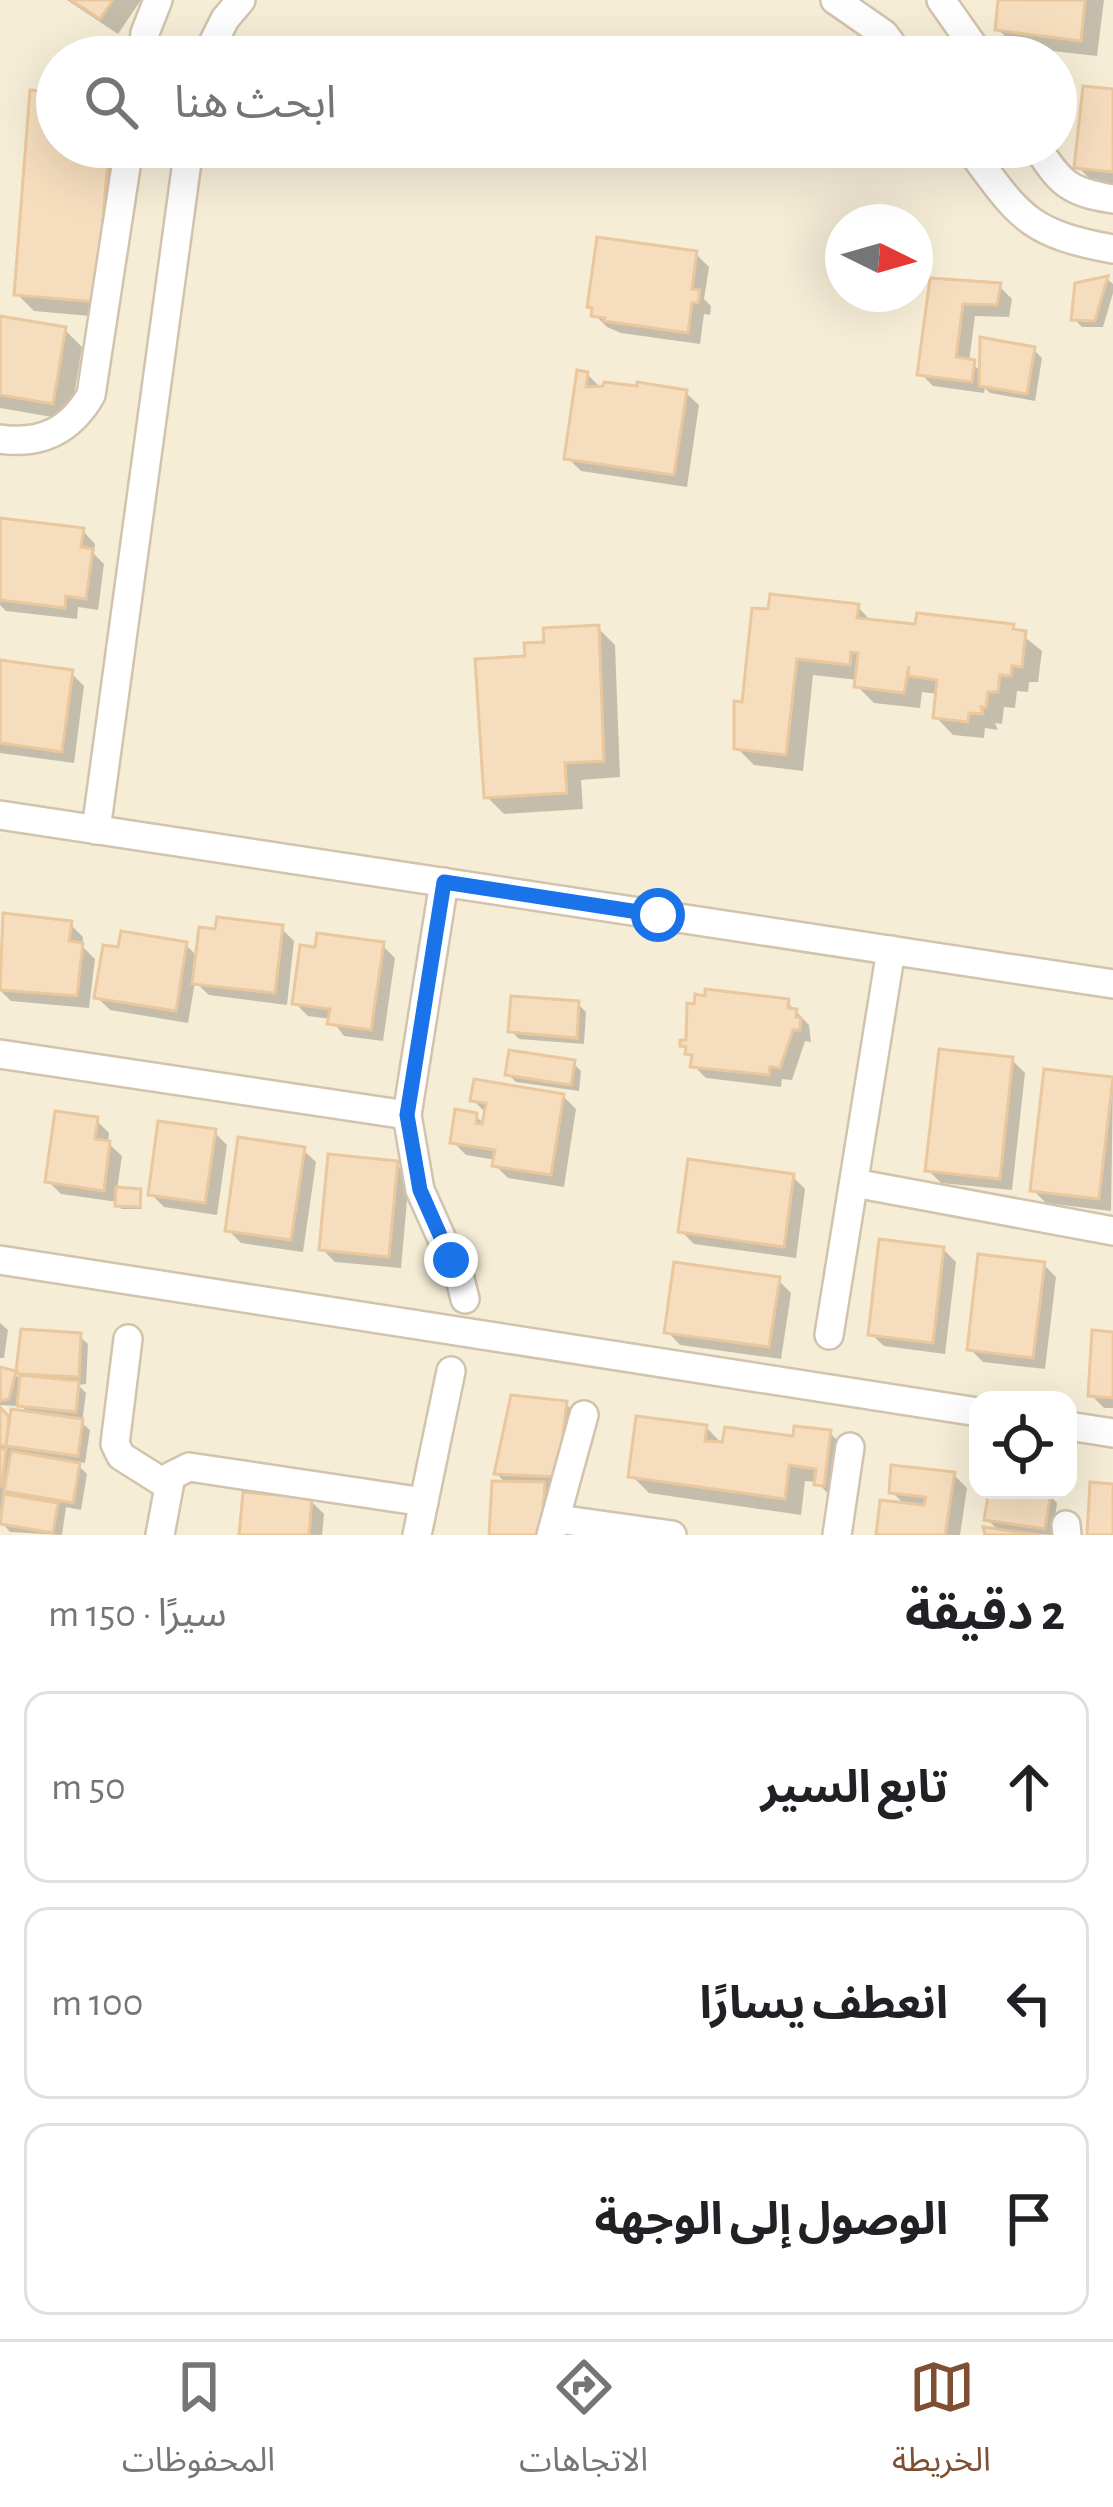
<!DOCTYPE html>
<html lang="ar">
<head>
<meta charset="utf-8">
<style>
  body { margin:0; font-family:"Alegreya Sans","Noto Sans Arabic",sans-serif; background:#f2f2f2; color:#202124; direction:rtl }
  .controls { position:absolute; right:36px; bottom:36px; display:grid; overflow:hidden; border-radius:24px; box-shadow:0 12px 48px #0002 }
  .controls button { width:108px; height:108px; display:grid; place-items:center; padding:0; border:0; border-bottom:3px solid #e0e0e0; background:#fff; color:#202124; font:60px sans-serif }
  .compass { position:absolute; left:825px; top:204px; width:108px; height:108px; border-radius:50%; background:#fff; box-shadow:0 12px 48px #0002; rotate:95deg }
  .stop { position:absolute; width:36px; height:36px; margin:-27px; border:9px solid #1a73e8; border-radius:50%; background:#fff }
  .stop.end { background:#1a73e8; border-color:#fff; box-shadow:0 3px 12px #0008 }
  .list { margin:0; padding:0; list-style:none }
  h2 { display:flex; justify-content:space-between; align-items:center; height:156px; margin:0; padding:0 48px; font-size:51px }
  h2 small { font-size:39px; font-weight:400; color:#757577 }
  .list li { display:grid; grid-template-columns:78px 1fr auto; gap:36px; align-items:center; box-sizing:border-box; height:192px; margin:0 24px 24px; padding:0 24px; border:3px solid #e0e0e0; border-radius:24px }
  .list b { display:block; font-size:45px; white-space:nowrap }
  .list em { font-size:39px; font-style:normal; color:#757577 }
  .icon { flex:none; width:66px; height:66px; fill:none; stroke:currentColor; stroke-width:2; stroke-linecap:round; stroke-linejoin:round }
  .map { position:relative; flex:none; width:1113px; height:1535px; overflow:hidden; direction:ltr }
  .search { position:absolute; background:#fff; box-shadow:0 12px 48px #0002; left:36px; right:36px; top:36px; height:132px; display:flex; align-items:center; gap:30px; box-sizing:border-box; padding:0 42px; border-radius:66px; color:#757577; font-size:45px }
  .sheet { height:804px; background:#fff }
  nav { display:flex; justify-content:space-around; align-items:center; box-sizing:border-box; height:168px; border-top:3px solid #e0e0e0; background:#fff; font-size:33px; color:#757577 }
  nav a { display:grid; justify-items:center; gap:6px }
  nav .on { color:#7e4f33 }
  .map>svg:first-child { display:block }
  .residential { fill:#f6edd7; fill-rule:evenodd }
  .shadow { fill:#0003 }
  .building { fill:#f6ddbe; stroke:#eac79d; stroke-width:3 }
  .lines { fill:none; stroke-linecap:round; stroke-linejoin:round }
  .minor-casing { stroke:#d2c3ad; stroke-width:32 }
  .minor { stroke:#fff; stroke-width:27 }
  .route { stroke:#1a73e8; stroke-width:15 }
</style>
</head>
<body>
<div class="map">
<svg width="1113" height="1535" viewBox="0 0 1113 1535">
  <rect width="100%" height="100%" fill="#fef9e9"/>
  <path class="residential" d="M0,0H1113V1535H0ZM57,57H1056V147H57ZM843,222H915V294H843ZM978,1400H1068V1490H978Z"/>
  <g class="shadow">
    <polygon points="67,0 141,0 118,34"/>
    <polygon points="1002,0 1104,0 1097,56 1015,47 998,29"/>
    <polygon points="1113,92 1113,186 1095,184 1078,167"/>
    <polygon points="57,95 57,147 127,147 113,318 34,311 17,294"/>
    <polygon points="696,254 709,267 704,299 711,306 710,315 704,314 700,344 621,333 607,327 594,314"/>
    <polygon points="1107,279 1113,284 1113,293 1103,327 1082,327 1074,319 1077,286"/>
    <polygon points="933,281 999,286 1012,299 1009,317 975,316 969,362 982,372 1034,350 1042,358 1035,401 990,393 985,388 984,393 933,386 921,374"/>
    <polygon points="0,319 65,330 82,347 70,420 0,408"/>
    <polygon points="587,374 602,389 686,393 699,405 687,487 581,471 568,458"/>
    <polygon points="83,531 95,544 94,554 104,564 98,610 78,607 77,619 6,611 0,605 0,543"/>
    <polygon points="858,607 873,623 918,627 1012,627 1042,651 1038,682 1029,682 1028,692 1017,691 1015,708 1004,707 1002,724 995,723 998,730 985,728 984,738 953,735 936,717 939,694 922,692 920,708 874,703 857,686 858,680 813,675 803,771 754,765 737,748 755,611"/>
    <polygon points="598,628 615,645 620,777 581,780 583,809 504,814 487,797 528,659 547,645"/>
    <polygon points="0,663 71,673 84,686 74,763 0,753"/>
    <polygon points="6,916 70,924 83,937 82,946 95,959 89,1008 11,1001 0,990"/>
    <polygon points="281,928 294,941 287,1005 209,995 195,982 188,1023 110,1010 97,997 186,945 199,958"/>
    <polygon points="382,945 395,958 383,1041 344,1036 331,1019 308,1016 295,1003"/>
    <polygon points="707,999 787,1002 809,1025 811,1042 805,1041 792,1080 782,1079 781,1087 706,1078 694,1066 694,1059 683,1045 689,1044"/>
    <polygon points="578,1004 586,1012 584,1044 519,1039 511,1031"/>
    <polygon points="1012,1060 1025,1073 1012,1190 941,1183 928,1170"/>
    <polygon points="573,1063 581,1071 579,1091 516,1082 508,1074"/>
    <polygon points="1047,1072 1113,1081 1111,1211 1046,1203 1033,1190"/>
    <polygon points="563,1096 576,1109 564,1187 508,1178 495,1165 496,1160 466,1155 453,1142 476,1116 485,1125 487,1114 473,1100"/>
    <polygon points="96,1120 109,1133 108,1143 122,1156 117,1190 139,1192 142,1209 121,1209 118,1202 61,1194 48,1181"/>
    <polygon points="214,1132 227,1145 217,1215 164,1207 151,1194"/>
    <polygon points="303,1150 316,1162 303,1252 241,1243 228,1230"/>
    <polygon points="396,1164 409,1177 401,1268 335,1262 322,1249"/>
    <polygon points="792,1176 805,1189 796,1258 694,1244 681,1231"/>
    <polygon points="943,1249 956,1262 945,1354 884,1346 871,1334"/>
    <polygon points="1043,1264 1056,1277 1045,1369 983,1362 970,1349"/>
    <polygon points="778,1280 791,1293 781,1359 680,1345 668,1332"/>
    <polygon points="0,1323 8,1330 4,1358 0,1358"/>
    <polygon points="24,1333 79,1336 88,1344 86,1384 78,1385 86,1393 82,1423 90,1430 85,1463 74,1461 87,1474 81,1510 66,1507 62,1535 10,1532 0,1521 0,1411 12,1424 30,1415 18,1402 17,1406 0,1405 0,1370 15,1374 21,1380"/>
    <polygon points="1113,1335 1113,1408 1104,1408 1091,1395"/>
    <polygon points="566,1404 579,1417 570,1489 547,1488 557,1498 554,1535 497,1474"/>
    <polygon points="706,1427 725,1447 830,1433 847,1450 835,1501 817,1482 805,1481 801,1515 649,1493 632,1476"/>
    <polygon points="954,1475 967,1488 960,1535 881,1535 906,1506 892,1492"/>
    <polygon points="992,1490 1049,1495 1057,1503 1053,1535 1000,1532 987,1519"/>
    <polygon points="311,1501 324,1514 322,1535 242,1535"/>
  </g>
  <g class="building">
    <polygon points="71,0 113,0 100,19"/>
    <polygon points="998,0 1085,0 1081,41 995,30"/>
    <polygon points="1083,86 1113,89 1113,172 1074,168"/>
    <polygon points="30,90 57,92 57,147 109,147 96,302 14,295"/>
    <polygon points="597,237 697,251 692,289 700,290 698,303 692,303 688,333 604,321 605,318 591,316 592,308 587,307"/>
    <polygon points="1108,276 1095,321 1071,320 1075,283"/>
    <polygon points="930,278 1001,283 997,305 963,304 956,357 975,360 972,382 917,375"/>
    <polygon points="0,316 66,327 53,404 0,395"/>
    <polygon points="980,337 1035,347 1027,394 979,386"/>
    <polygon points="577,370 588,372 586,387 603,386 604,382 637,386 637,382 687,390 674,475 564,459"/>
    <polygon points="0,518 84,528 81,547 93,549 86,599 66,596 65,608 0,600"/>
    <polygon points="770,594 859,604 857,618 915,624 917,613 1014,624 1013,629 1026,631 1022,667 1012,666 1011,676 1000,675 998,692 988,692 986,708 981,707 983,714 969,713 968,722 933,718 937,680 908,676 909,666 904,693 854,687 858,653 851,652 850,665 797,659 786,755 734,749 734,701 742,702 752,608 768,609"/>
    <polygon points="599,625 604,761 565,763 567,793 484,798 475,659 525,656 524,643 544,642 543,628"/>
    <polygon points="0,660 73,670 62,752 0,743"/>
    <polygon points="3,913 72,921 69,941 83,943 77,996 0,990"/>
    <polygon points="217,917 283,925 275,993 192,984 199,927 215,929"/>
    <polygon points="121,931 187,942 176,1011 94,998 103,945 118,947"/>
    <polygon points="317,933 384,942 371,1030 327,1024 330,1009 292,1004 300,945 315,947"/>
    <polygon points="705,989 789,999 788,1008 797,1009 796,1017 801,1018 800,1030 793,1030 780,1068 770,1067 769,1075 690,1067 692,1055 685,1054 686,1047 680,1046 680,1040 686,1040 687,1003 694,1004 695,994 705,996"/>
    <polygon points="511,996 579,1001 577,1038 508,1032"/>
    <polygon points="939,1049 1013,1057 1000,1179 925,1171"/>
    <polygon points="509,1050 575,1060 571,1085 505,1075"/>
    <polygon points="1044,1069 1113,1077 1099,1199 1030,1191"/>
    <polygon points="474,1079 564,1094 551,1175 492,1166 495,1150 450,1143 455,1109 477,1113 476,1123 482,1124 486,1103 470,1101"/>
    <polygon points="55,1111 98,1117 95,1139 110,1141 104,1191 45,1182"/>
    <polygon points="158,1121 216,1129 205,1203 148,1195"/>
    <polygon points="238,1137 305,1147 291,1240 225,1231"/>
    <polygon points="328,1154 398,1161 389,1257 319,1250"/>
    <polygon points="688,1159 794,1174 784,1247 678,1232"/>
    <polygon points="116,1187 141,1189 140,1207 115,1206"/>
    <polygon points="879,1239 944,1247 933,1343 868,1335"/>
    <polygon points="978,1254 1045,1262 1033,1358 967,1350"/>
    <polygon points="674,1262 780,1277 769,1347 664,1333"/>
    <polygon points="21,1329 81,1333 79,1377 19,1374 16,1371"/>
    <polygon points="1092,1330 1113,1332 1113,1398 1088,1396"/>
    <polygon points="0,1367 16,1371 9,1399 0,1401"/>
    <polygon points="20,1375 79,1381 76,1412 17,1406"/>
    <polygon points="511,1395 567,1401 558,1477 494,1474"/>
    <polygon points="0,1407 9,1417 6,1446 0,1445"/>
    <polygon points="11,1409 83,1419 78,1456 6,1446"/>
    <polygon points="636,1416 707,1425 705,1441 722,1442 725,1427 793,1436 794,1426 831,1430 824,1486 814,1485 816,1469 789,1465 785,1499 628,1477"/>
    <polygon points="0,1449 6,1449 2,1486 0,1486"/>
    <polygon points="11,1451 80,1463 73,1503 4,1491"/>
    <polygon points="891,1465 955,1472 945,1535 876,1535 880,1500 924,1505 926,1497 889,1493"/>
    <polygon points="492,1481 545,1482 541,1535 489,1535"/>
    <polygon points="1090,1482 1113,1484 1113,1535 1087,1535"/>
    <polygon points="989,1490 1051,1492 1045,1529 984,1520"/>
    <polygon points="243,1492 312,1498 309,1535 239,1535"/>
    <polygon points="4,1494 58,1503 53,1533 0,1524"/>
    <polygon points="983,1527 1039,1535 985,1535"/>
  </g>
  <g class="lines">
    <g class="minor-casing">
      <g id="minor">
        <polyline points="835,0 884,34 901,57"/>
        <polyline points="941,0 981,57"/>
        <polyline points="142,57 145,33 158,0"/>
        <polyline points="206,57 225,19 241,0"/>
        <path d="M968,147C1019,215 1025,233 1113,249"/>
        <path d="M1037,147C1061,184 1069,192 1113,199"/>
        <path d="M0,439C41,445 70,431 91,395L129,147"/>
        <polyline points="0,815 1113,984"/>
        <polyline points="96,830 189,147"/>
        <polyline points="444,882 407,1115 420,1190 460,1279 465,1299"/>
        <polyline points="0,1054 407,1115"/>
        <polyline points="854,1183 1113,1231"/>
        <polyline points="0,1260 978,1412"/>
        <polyline points="829,1335 891,950"/>
        <polyline points="128,1339 115,1444 121,1456 167,1485"/>
        <polyline points="1068,1426 1113,1433"/>
        <polyline points="558,1519 672,1535"/>
        <polyline points="1066,1525 1067,1535"/>
        <polyline points="160,1535 171,1476 189,1467 424,1502"/>
        <polyline points="417,1535 451,1371"/>
        <polyline points="551,1535 584,1415"/>
        <polyline points="837,1535 850,1447"/>
      </g>
    </g>
    <use href="#minor" class="minor"/>
  </g>
  <g class="lines">
    <polyline class="route" points="451,1260 420,1190 407,1115 444,882 658,915"/>
  </g>
</svg>
<div class="controls">
<button><svg class="icon" aria-label="locate" viewBox="0 0 24 24"><circle cx="12" cy="12" r="6"/><path d="M12 2v4M12 18v4M2 12h4M18 12h4"/></svg></button>
</div>
<svg class="compass" viewBox="-18 -18 36 36"><path d="M0-13l5 13h-10z" fill="#e53935"/><path d="M0 13l5-13h-10z" fill="#757577"/></svg>
<div class="stop" style="left:658px;top:915px"></div>
<div class="stop end" style="left:451px;top:1260px"></div>
<div class="search"><svg class="icon" aria-label="search" viewBox="0 0 24 24"><circle cx="10" cy="10" r="6"/><path d="M15 15l6 6"/></svg>ابحث هنا</div>
</div>
<section class="sheet">
<h2>2 دقيقة<small>سيرًا · 150 m</small></h2>
<ul class="list">
<li><svg class="icon" aria-label="ahead" viewBox="0 0 24 24"><path d="M12 20V5M6 11l6-6 6 6"/></svg><div><b>تابع السير</b></div><em>50 m</em></li>
<li><svg class="icon" aria-label="left" viewBox="0 0 24 24"><path d="M17 20v-9H6M10 6l-5 5 5 5"/></svg><div><b>انعطف يسارًا</b></div><em>100 m</em></li>
<li><svg class="icon" aria-label="arrive" viewBox="0 0 24 24"><path d="M6 21V4h12l-3 4 3 4H6"/></svg><div><b>الوصول إلى الوجهة</b></div></li>
</ul>
</section>
<nav>
<a class="on"><svg class="icon" aria-label="map" viewBox="0 0 24 24"><path d="M3 6l6-2 6 2 6-2v14l-6 2-6-2-6 2zM9 4v14M15 6v14"/></svg>الخريطة</a>
<a><svg class="icon" aria-label="directions" viewBox="0 0 24 24"><path d="M12 3l9 9-9 9-9-9zM9 14v-3h6M13 9l2 2-2 2"/></svg>الاتجاهات</a>
<a><svg class="icon" aria-label="saved" viewBox="0 0 24 24"><path d="M7 4h10v16l-5-4-5 4z"/></svg>المحفوظات</a>
</nav>
</body>
</html>
